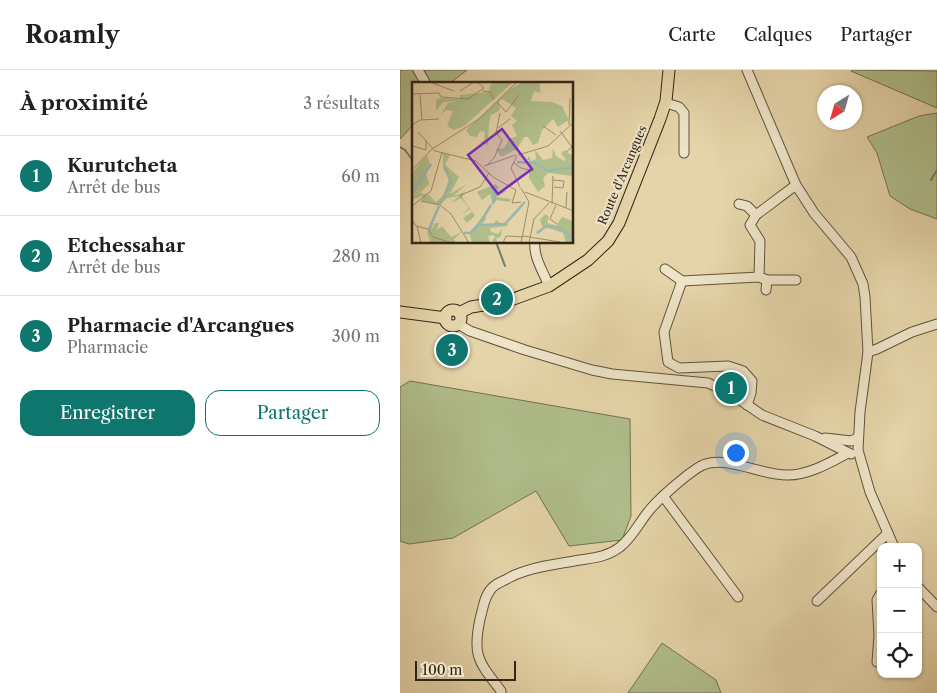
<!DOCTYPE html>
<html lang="fr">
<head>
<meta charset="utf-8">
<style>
  body { margin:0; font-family:"Libre Caslon Text",serif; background:#f6f6f6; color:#202124 }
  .controls { position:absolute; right:15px; bottom:15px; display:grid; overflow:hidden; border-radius:10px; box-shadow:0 1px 4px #0004 }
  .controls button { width:45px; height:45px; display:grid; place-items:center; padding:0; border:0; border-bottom:1px solid #e0e0e0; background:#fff; color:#202124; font:25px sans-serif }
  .compass { position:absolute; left:417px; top:15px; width:45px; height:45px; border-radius:50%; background:#fff; box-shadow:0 1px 4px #0004; rotate:217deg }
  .scale { position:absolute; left:15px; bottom:12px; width:101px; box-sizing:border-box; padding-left:5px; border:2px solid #322619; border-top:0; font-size:14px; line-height:18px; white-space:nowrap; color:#322619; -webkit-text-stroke:4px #eee3c7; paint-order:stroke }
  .you { position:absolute; left:335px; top:382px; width:18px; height:18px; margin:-12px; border:4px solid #fff; border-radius:50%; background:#1a73e8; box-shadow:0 0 0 8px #1a73e833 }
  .badge { display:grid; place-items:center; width:32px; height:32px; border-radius:50%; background:#0f766e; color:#fff; font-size:16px; font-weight:700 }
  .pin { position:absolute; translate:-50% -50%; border:2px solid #fff; box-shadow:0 1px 5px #0006 }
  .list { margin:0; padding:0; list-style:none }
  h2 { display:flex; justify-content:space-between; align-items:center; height:65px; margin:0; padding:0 20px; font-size:21px }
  h2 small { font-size:16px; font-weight:400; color:#757577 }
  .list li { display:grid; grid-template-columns:32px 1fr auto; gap:15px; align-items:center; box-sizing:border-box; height:80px; padding:0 20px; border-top:1px solid #e0e0e0 }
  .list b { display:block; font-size:19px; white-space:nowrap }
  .list p { margin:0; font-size:16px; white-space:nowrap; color:#757577 }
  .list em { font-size:16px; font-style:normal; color:#757577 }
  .actions { display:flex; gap:10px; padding:15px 20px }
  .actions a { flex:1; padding:11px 0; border:1px solid #0f766e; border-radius:15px; text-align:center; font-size:18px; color:#0f766e }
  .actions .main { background:#0f766e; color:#fff }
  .icon { flex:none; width:28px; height:28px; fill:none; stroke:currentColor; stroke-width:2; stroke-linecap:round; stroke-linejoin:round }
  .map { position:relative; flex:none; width:537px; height:623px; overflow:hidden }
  header { display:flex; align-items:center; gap:30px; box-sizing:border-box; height:70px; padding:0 25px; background:#fff; border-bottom:1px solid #e0e0e0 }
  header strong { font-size:24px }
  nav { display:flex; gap:28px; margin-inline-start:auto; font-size:18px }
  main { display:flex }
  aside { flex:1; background:#fff }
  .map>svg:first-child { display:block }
  .green { fill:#b0be8c; stroke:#717252 }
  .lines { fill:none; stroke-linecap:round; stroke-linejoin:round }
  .stream { stroke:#707c74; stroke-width:2 }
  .minor-casing { stroke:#5f523d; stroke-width:11 }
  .major-casing { stroke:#322619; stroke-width:13 }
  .minor { stroke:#eee3c7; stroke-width:9 }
  .major { stroke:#e5d4a9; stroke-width:11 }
  .labels { text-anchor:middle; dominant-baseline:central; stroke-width:4.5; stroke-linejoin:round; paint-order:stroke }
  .street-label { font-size:12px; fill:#322619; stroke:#eee3c7 }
  .inset-river { fill:none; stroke:#99b6b1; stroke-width:2.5 }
  .inset-road { fill:none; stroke:#9d8e6f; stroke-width:1 }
  .view { fill:#7b2cbf; fill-opacity:0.15; stroke:#7b2cbf; stroke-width:2.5 }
  .inset-edge { fill:none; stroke:#322619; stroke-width:2.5 }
</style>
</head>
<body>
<header>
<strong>Roamly</strong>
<nav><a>Carte</a><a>Calques</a><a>Partager</a></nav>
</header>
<main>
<aside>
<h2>À proximité<small>3 résultats</small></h2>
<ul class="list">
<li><span class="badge">1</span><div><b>Kurutcheta</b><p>Arrêt de bus</p></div><em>60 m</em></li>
<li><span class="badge">2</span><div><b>Etchessahar</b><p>Arrêt de bus</p></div><em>280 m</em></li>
<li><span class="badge">3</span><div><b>Pharmacie d'Arcangues</b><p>Pharmacie</p></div><em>300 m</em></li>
</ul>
<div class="actions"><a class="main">Enregistrer</a><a>Partager</a></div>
</aside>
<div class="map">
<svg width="537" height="623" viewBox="0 0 537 623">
  <rect width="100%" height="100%" fill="#e5d4a9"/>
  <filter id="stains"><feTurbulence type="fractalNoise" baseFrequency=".004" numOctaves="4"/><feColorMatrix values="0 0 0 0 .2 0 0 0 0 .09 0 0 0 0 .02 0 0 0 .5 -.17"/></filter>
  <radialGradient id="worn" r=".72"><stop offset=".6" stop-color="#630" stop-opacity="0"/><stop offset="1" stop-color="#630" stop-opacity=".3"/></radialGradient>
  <g class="green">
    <polygon points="0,0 67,0 49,14 14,14 14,54 0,69"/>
    <polygon points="452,0 537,1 537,38 451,1"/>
    <polygon points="537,43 537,149 510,139 490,126 477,83 467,67 519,46"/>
    <polygon points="10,311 230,349 231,446 222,470 169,476 136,421 53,468 9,474 0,471 0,317"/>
    <polygon points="262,573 316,610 321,623 228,623"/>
  </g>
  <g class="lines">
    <g class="stream">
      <polyline points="0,77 5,80 14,92"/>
      <polyline points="531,110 537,100"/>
      <polyline points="96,172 105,196"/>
    </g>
    <g class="minor-casing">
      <g id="minor">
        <polyline points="18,0 26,14"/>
        <polyline points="347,0 396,115 414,143 451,187 463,214 465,227 468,282 460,342 458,380 470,422 494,477"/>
        <polyline points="266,33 279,37 284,43 284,83"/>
        <polyline points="339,134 347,136 356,145"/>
        <path d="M135,172C133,187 144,203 149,216"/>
        <polyline points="265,199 282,211 359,207 367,210 396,210"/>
        <polyline points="359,207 360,171 350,155 356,145 396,115"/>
        <polyline points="282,211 264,262 268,292 279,298 328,296 343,301 352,311 351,323 347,335"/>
        <polyline points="366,220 367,210"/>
        <polyline points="58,254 70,261 125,280 192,300 212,304 308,313 330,323 362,345 415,366 451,384"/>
        <polyline points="468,282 477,279 512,262 537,254"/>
        <polyline points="425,368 451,371 458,368"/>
        <polyline points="263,426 338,527"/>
        <polyline points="518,517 537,537"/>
        <polyline points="417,531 488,463"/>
        <polyline points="477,592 479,565 477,530 481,523"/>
        <path d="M101,623V621C79,592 72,587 80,549C83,539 84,526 92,518C95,514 101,512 105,510C125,498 151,495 174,491C191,488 206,488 220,477C232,468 239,453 248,442C257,430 290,401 303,395C327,385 362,406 388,405C409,405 431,392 448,383"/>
      </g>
    </g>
    <g class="major-casing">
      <g id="major">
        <circle cx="53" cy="248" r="8"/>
        <polyline points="0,242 46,248"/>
        <polyline points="59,243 71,237 108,231 149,216 188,190 208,171 219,153 260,49 266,31 269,0"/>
      </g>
    </g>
    <use href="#minor" class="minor"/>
    <use href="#major" class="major"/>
  </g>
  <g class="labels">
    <g class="street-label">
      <text transform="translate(222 105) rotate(-67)">Route d'Arcangues</text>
    </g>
  </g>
  <g transform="translate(12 12)">
    <rect width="161" height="161" fill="#e5d4a9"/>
    <path d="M83,0H101L52,44L42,48L35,44L41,29L34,28L28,34L36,21L46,19L31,20L24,29V18L28,16L48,17V13L77,10L78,3ZM111,0H128V11L122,9L119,19L140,20L150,24L157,38L146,45L141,37L130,48L126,61L121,63L116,55H112L105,67L89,75L84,67L92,66L97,57L105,54L100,43L105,39L99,34L104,26L90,17L87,20L88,28L79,33L77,40L76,63L67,60L72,59L73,50L68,49L65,55L58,54L54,48L97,8ZM141,66L144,74L152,79L154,77L149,72L152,68L161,74V94L136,91L131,96L133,104L126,110L117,96V78L114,79L117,74L119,79L124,77L123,68L131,78L140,76ZM31,71L38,73L33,83L47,95L38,112L55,102L41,114L53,110L50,115L63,134L55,141L51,136L60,130L58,127L47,134L57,126L49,116L39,121L47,114L35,116L28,123L10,119V114L0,118V91L15,73L18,83L14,91L17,102L8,111L17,113L24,120L31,114L37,97L31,86ZM83,102L87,105L85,110L95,109L84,115L99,117L98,120L85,118L81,122L78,112L70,118L65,110ZM24,130L19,148L23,141H27L25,148L30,144L39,155L50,150L42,157L44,161H19L15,151ZM73,131L74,137L69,143L72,144L81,143L84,138L90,142L95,140L96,144L78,146L79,150L86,152L90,147L89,154L84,157L86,161L80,159L83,155L81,153L76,154L78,161H61L59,158L58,150ZM133,132L137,135L135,141L144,144L150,135L161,139V161H154L151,151L130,144L128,138Z" fill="#b0be8c"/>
    <path class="inset-river" d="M105,80L123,81L136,89L162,85M0,111L19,82M28,122L39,100L32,83M80,122L83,118L81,105M67,143L93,142L113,120M17,147L27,124M52,151H58L67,143L79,123M125,151L133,145L141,144L152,148L162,160"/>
    <path class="inset-road" d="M18,0L42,9M48,9L62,0M70,9L78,10L82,18M0,12L27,11L29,15L56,17L72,6L65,0M8,13L10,37M85,20L94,30L107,13M0,43L8,38L27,37M157,43L158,16M131,44L144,53M86,46L98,37M148,49L160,65L154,70M6,50L23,69L64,79L81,95L104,108M1,64L14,68V58M106,73L136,64L162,40M105,74L99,86L108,105M101,80L109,86L122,89M72,84L104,73M74,84L82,76L90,58L84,51L88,31M0,88L20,67L67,37L105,0M141,98L152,99L151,106L142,105M104,108L100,121L109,120M113,110L162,129M49,116V113L68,105L77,91M9,119L28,123L39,132L57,161M140,122L141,94M144,123L138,137L145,142M0,124L19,109L30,70M154,125L155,110M0,138L4,144L16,147L21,155L40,161M5,144L9,161M111,154L148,160M91,161L94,154L111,155M109,161L117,120L109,106M117,161L122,137L137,121"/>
    <path class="view" d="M90,47L120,87L86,112L56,73Z"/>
    <rect width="161" height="161" class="inset-edge"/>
  </g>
  <rect width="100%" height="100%" filter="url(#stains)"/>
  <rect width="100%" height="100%" fill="url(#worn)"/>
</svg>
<div class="controls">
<button>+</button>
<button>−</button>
<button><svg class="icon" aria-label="locate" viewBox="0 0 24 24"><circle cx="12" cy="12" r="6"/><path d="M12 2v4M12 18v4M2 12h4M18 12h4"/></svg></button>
</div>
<svg class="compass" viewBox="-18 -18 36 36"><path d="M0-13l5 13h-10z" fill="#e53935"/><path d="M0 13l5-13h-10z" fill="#757577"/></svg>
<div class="scale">100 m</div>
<div class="you"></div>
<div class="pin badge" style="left:331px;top:318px">1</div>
<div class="pin badge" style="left:97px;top:229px">2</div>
<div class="pin badge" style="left:52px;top:280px">3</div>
</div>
</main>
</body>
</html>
